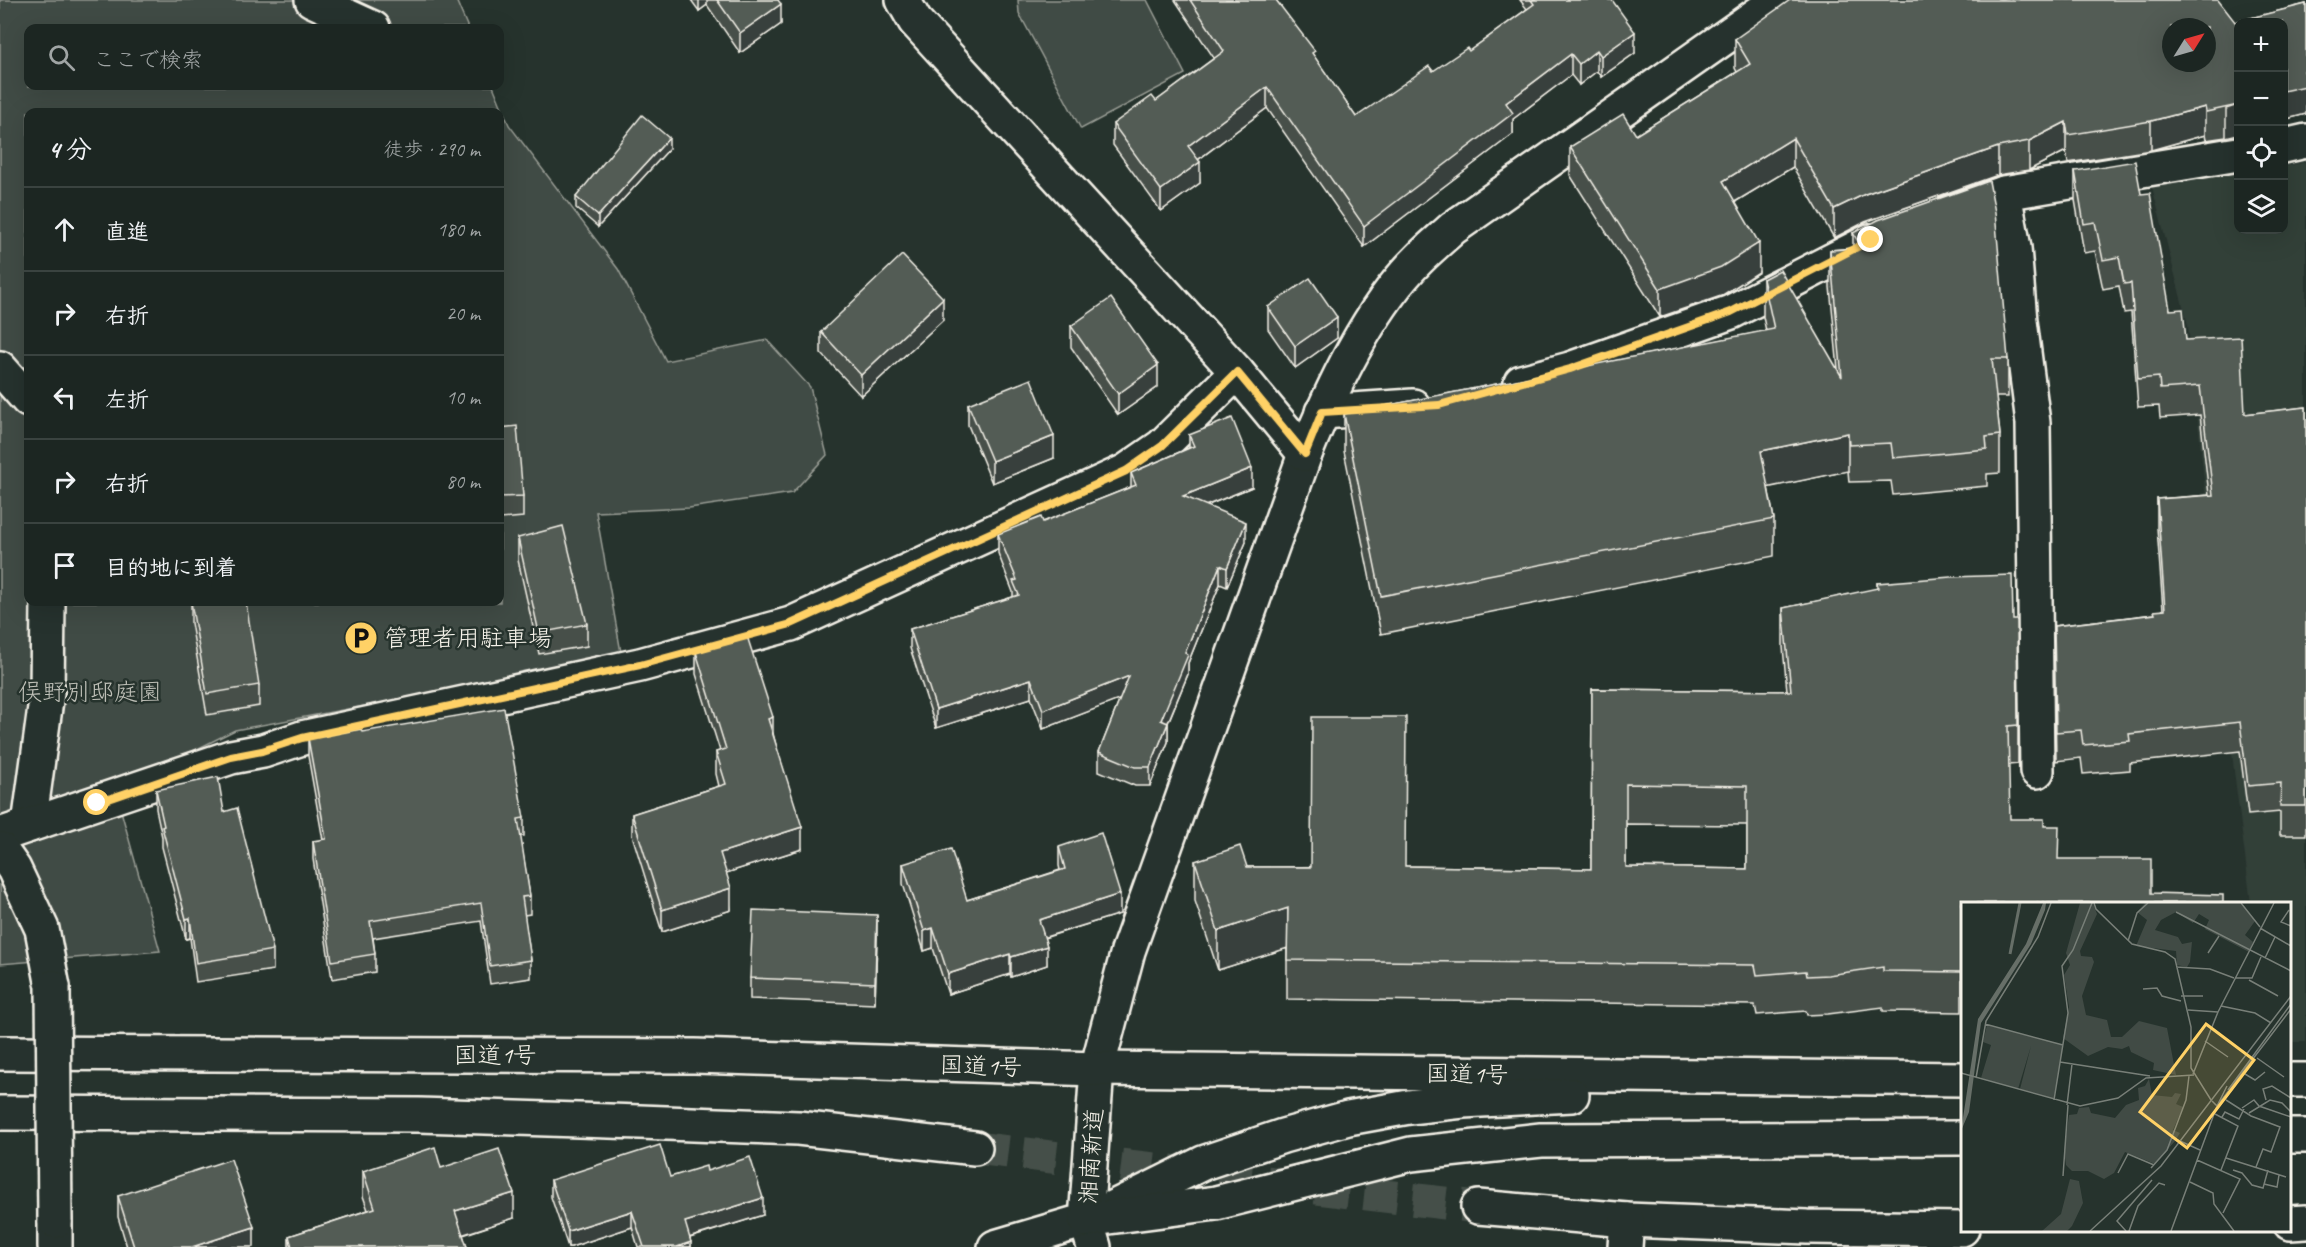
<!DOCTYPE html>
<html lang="ja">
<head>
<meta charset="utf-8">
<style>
  body { margin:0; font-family:Caveat,"Klee One",sans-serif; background:#29322f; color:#f1f3f6 }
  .controls { position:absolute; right:18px; top:18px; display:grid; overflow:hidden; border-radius:12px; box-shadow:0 6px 24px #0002 }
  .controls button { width:54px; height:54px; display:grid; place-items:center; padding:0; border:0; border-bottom:2px solid #3a4340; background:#1c2622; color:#f1f3f6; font:30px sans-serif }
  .compass { position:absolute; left:2162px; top:18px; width:54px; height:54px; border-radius:50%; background:#1c2622; box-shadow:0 6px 24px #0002; rotate:53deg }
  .stop { position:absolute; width:18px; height:18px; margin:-14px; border:4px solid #ffd166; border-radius:50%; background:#fff }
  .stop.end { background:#ffd166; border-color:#fff; box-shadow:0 2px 6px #0008 }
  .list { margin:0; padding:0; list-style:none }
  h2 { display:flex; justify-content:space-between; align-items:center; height:78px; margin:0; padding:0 24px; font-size:26px }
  h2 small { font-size:20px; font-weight:400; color:#a0a5a5 }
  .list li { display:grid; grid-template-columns:39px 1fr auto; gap:18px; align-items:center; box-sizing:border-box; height:84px; padding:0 24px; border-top:2px solid #3a4340 }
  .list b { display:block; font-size:22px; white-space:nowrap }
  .list em { font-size:20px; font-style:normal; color:#a0a5a5 }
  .icon { flex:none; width:33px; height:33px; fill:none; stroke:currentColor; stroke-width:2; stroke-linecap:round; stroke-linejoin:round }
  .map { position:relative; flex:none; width:2306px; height:1247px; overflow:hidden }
  .search { position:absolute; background:#1c2622; box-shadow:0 6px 24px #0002; left:24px; top:24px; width:480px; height:66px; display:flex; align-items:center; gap:15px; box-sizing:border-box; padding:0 21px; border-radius:12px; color:#a0a5a5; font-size:22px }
  .panel { position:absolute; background:#1c2622; box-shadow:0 6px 24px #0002; left:24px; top:108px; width:480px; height:498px; border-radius:12px }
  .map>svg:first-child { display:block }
  .built { fill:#333f39 }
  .green { fill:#414b45; stroke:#9a9e96; stroke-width:1.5; fill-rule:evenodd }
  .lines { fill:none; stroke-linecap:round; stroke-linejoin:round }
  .highway-tunnel { stroke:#455049; stroke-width:33; stroke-dasharray:33 16; stroke-linecap:butt }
  .street-casing { stroke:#f4f1e8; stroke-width:38 }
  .secondary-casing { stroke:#f4f1e8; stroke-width:38 }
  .primary-casing { stroke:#f4f1e8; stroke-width:38 }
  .highway-casing { stroke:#f4f1e8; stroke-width:38 }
  .street { stroke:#26332d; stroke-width:33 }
  .secondary { stroke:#26332d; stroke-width:33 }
  .primary { stroke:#26332d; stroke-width:33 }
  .highway { stroke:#26332d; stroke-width:33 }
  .street-bridge-casing { stroke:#f4f1e8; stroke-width:38; stroke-linecap:butt }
  .street-bridge { stroke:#26332d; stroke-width:33 }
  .wall { fill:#474f49; stroke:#f4f1e8; stroke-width:1.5; fill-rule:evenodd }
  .shaded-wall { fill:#39403c; stroke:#f4f1e8; stroke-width:1.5 }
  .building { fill:#525c55; stroke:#f4f1e8; stroke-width:1.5; fill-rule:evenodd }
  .route { stroke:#ffd166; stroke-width:8 }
  .labels { text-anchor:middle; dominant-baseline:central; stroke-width:5; stroke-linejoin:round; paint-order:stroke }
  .poi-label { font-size:24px; fill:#f4f1e8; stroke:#26332d; text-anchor:start }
  .park-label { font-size:24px; fill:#bebfb7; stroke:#26332d }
  .street-label { font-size:24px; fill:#f4f1e8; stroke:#26332d }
  .inset-river { fill:none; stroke:#676f68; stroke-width:3 }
  .inset-road { fill:none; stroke:#787f78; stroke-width:1.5 }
  .view { fill:#ffd166; fill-opacity:0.15; stroke:#ffd166; stroke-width:3 }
  .inset-edge { fill:none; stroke:#f4f1e8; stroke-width:3 }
</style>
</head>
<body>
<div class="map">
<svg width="2306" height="1247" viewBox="0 0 2306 1247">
  <rect width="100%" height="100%" fill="#26332d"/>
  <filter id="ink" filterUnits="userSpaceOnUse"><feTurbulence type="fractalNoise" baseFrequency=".0167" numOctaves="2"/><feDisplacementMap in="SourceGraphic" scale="12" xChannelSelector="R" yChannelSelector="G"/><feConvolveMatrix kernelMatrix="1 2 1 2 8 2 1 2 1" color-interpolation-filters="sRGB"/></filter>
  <g filter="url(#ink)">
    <polygon class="built" points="2306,162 2306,1042 2290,1042 2290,904 2251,903 2234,771 2188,325 2151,183 2238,172 2238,230 2284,230 2284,166"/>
    <g class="green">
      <path d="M0,0H456L468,28H28V86H493L509,125L618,269L666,361L767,340L810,387L827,455L792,493L689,508L596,512L622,658L235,730L163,766L113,782L160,951L0,964ZM28,112H500V602H28Z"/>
      <polygon points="1018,0 1147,0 1185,74 1081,129 1019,13"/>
    </g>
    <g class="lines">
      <polyline class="highway-tunnel" points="975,1148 1478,1207"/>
      <g class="street-casing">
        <g id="street">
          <polyline points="312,0 373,28"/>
          <polyline points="2284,146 2306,141"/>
          <polyline points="2004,193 2014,248 2020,321 2033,423 2037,771"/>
          <polyline points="1950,212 2004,193 2238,154"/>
          <polyline points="0,368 28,400"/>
          <polyline points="1521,382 1570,369 1731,312 1870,241"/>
          <polyline points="1322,412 1413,406"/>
          <polyline points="29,825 47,693 48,602"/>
          <polyline points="0,835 231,757 263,751 302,738 640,665 791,624 1126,471 1162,446 1237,372"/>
          <polyline points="0,849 14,869 42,929 53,987"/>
          <path d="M1097,1069L1128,951L1305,454C1331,390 1369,308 1419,259C1430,248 1442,238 1453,228L1778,0"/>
          <polyline points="1086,1220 1094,1247"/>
          <polyline points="55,1247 55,1221"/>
        </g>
      </g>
      <g class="secondary-casing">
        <polyline id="secondary" points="903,0 915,21 1237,372 1305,454"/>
      </g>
      <g class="primary-casing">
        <polyline id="primary" points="995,1247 1086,1220 1097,1069"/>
      </g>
      <g class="highway-casing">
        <g id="highway">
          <polyline points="0,1053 695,1056 1097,1069 1962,1079"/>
          <polyline points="2290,1080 2306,1080"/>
          <polyline points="0,1113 419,1115 640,1122 798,1128 975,1148"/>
          <polyline points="2290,1136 2306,1136"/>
          <polyline points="1478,1207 1627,1220 1807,1227 1962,1229"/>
          <polyline points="1112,1208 1203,1163 1283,1136 1348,1118 1409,1107 1463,1101 1572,1095"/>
          <polyline points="1086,1220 1216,1203 1411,1154 1541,1140 1962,1138"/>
          <polyline points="2290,1223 2306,1222"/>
          <polyline points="1625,1247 1627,1220"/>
        </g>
      </g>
      <use href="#street" class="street"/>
      <use href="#secondary" class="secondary"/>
      <use href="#primary" class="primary"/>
      <use href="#highway" class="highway"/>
      <g class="street-bridge-casing">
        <polyline id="street-bridge" points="53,987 55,1221"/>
      </g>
      <use href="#street-bridge" class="street-bridge"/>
    </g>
    <g class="wall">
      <polygon points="691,0 778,0 781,24 740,53 707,5 699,11"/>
      <polygon points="1175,0 1276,0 1315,58 1356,117 1469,51 1527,9 1520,0 1612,0 1635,53 1601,77 1597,71 1579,85 1571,75 1513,119 1513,134 1364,247 1267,108 1198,160 1200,183 1161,211 1113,145 1113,124 1156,101 1214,58"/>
      <polygon points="2306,4 2306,114 2283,120 2283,22 2226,137 2206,140 2205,135 2151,150 2068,163 2066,151 2029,170 1998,175 1865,222 1834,238 1793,167 1735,202 1759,272 1721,296 1660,317 1570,175 1570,147 1636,135 1737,72 1735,68 1735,39 2235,22"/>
      <polygon points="669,149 598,227 576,208 576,197"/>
      <polygon points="2075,171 2141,194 2170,310 2186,340 2245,414 2306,407 2306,835 2280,835 2280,812 2248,815 2240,751 2130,763 2130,770 2083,774 2081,758 2056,761 2054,626 2154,614 2163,610 2157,528 2157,499 2209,495 2200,415 2160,418 2159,406 2138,407 2131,312 2124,313 2119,286 2103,289 2095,251 2084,253 2075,200"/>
      <polygon points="1853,233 2008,359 2008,397 1996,397 2000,435 2000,473 1987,474 1987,486 1893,495 1891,481 1849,482 1848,471 1768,487 1774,519 1774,556 1381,634 1344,451 1344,414 1766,331 1763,317 1763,279 1838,369 1830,287 1830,250 1853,248"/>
      <polygon points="1268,307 1337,338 1295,368 1268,329"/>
      <polygon points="943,320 861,396 821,353 821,332"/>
      <polygon points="1071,326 1158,387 1118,415 1071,347"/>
      <polygon points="968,404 1054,458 992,483 968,425"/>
      <polygon points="500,428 523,496 523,517 500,519"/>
      <polygon points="1189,435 1252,487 1206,506 1246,542 1227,587 1220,584 1188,663 1188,674 1168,723 1168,742 1150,786 1135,786 1099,771 1099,752 1120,699 1043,729 1031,698 936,728 910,648 910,629 1013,597 1013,592 998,553 998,534 1043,522 1131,487 1131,473 1189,448"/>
      <polygon points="518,538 587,624 587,646 539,654 518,560"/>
      <path d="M1877,583L2013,620L2018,725V764L2008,765L1962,903V1012L1883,1011V1007L1828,1014L1807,1015L1806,1011L1757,1015L1755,1005L1287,999V948L1218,970L1195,901V861L1247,867L1406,866L1591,869L1592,689L1787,691L1783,647V608L1877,589ZM1626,824L1747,825V869L1626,867Z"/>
      <polygon points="191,602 259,685 259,706 207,715 191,623"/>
      <polygon points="696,652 773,733 802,849 726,873 731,910 662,932 632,835 632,814 719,786 716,774 716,752 720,751 696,674"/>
      <polygon points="362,732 524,818 524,836 520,836 530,896 530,914 524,915 531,960 531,978 490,984 481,921 373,938 375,954 375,972 332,979 313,859 313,841 323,840 308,756 308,738"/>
      <polygon points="156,790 224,812 273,950 273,970 196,982 190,938 186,939 162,847 162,837 156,809"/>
      <polygon points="1059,847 1120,914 1044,938 1047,965 1011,977 1010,974 948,994 933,948 924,951 903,884 903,864 967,900 1060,870 1059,866"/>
      <polygon points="877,936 875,1004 750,999 750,978"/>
      <polygon points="441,1168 514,1218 463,1235 467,1247 289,1247 289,1236 368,1210 363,1196 363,1171"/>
      <polygon points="707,1171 763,1215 690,1238 691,1247 638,1247 632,1227 571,1247 568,1247 551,1197 551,1180 670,1177"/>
      <polygon points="118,1196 254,1247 127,1247 118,1217"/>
    </g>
    <g class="shaded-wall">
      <polygon points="699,0 707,0 707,5 699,11"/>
      <polygon points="781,4 781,24 740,53 740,33"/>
      <polygon points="1635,32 1635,53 1601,77 1601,56"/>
      <polygon points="1597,50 1597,71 1579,85 1579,64"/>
      <polygon points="1571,54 1571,75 1513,119 1513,134 1364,247 1364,226 1506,103"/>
      <polygon points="2304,71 2306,71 2306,114 2283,120 2283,91"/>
      <polygon points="1267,87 1267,108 1188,167 1188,146"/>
      <polygon points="2238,105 2238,134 2226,137 2226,109"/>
      <polygon points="2205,107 2205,135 2151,150 2151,121"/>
      <polygon points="2066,122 2066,151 2029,170 2029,141"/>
      <polygon points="669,138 669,149 598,227 598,216"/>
      <polygon points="1793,138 1793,167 1723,209 1723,181"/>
      <polygon points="1998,147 1998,175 1865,222 1834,238 1834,209 1865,194"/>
      <polygon points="1200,162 1200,183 1161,211 1161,190"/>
      <polygon points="1759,243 1759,272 1721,296 1660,317 1660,289"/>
      <polygon points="943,298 943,320 861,396 861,375"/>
      <polygon points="1337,317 1337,338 1295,368 1295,346"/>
      <polygon points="1158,365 1158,387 1118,415 1118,394"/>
      <polygon points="1848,433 1848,471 1761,489 1761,451"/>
      <polygon points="1054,436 1054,458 992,483 992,461"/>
      <polygon points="1252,468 1252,487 1183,515 1183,496"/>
      <polygon points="1246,522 1246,542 1227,587 1227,568"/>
      <polygon points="1220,565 1220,584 1188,663 1188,674 1161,739 1161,720 1185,653"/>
      <polygon points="1129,676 1129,696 1043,729 1043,710"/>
      <polygon points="1031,679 1031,698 936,728 936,709"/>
      <polygon points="773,717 773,739 768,719"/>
      <polygon points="1168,723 1168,742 1150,786 1150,767"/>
      <polygon points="802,827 802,849 720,875 720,853"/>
      <polygon points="731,888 731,910 662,932 662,910"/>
      <polygon points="1120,894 1120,914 1039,939 1039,920"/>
      <polygon points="1288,908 1288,948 1218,970 1218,931"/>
      <polygon points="877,915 877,936 875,1004 875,983"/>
      <polygon points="190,918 190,938 186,939 186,919"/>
      <polygon points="933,928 933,948 924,951 924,931"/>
      <polygon points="1047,946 1047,965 1011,977 1011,957"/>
      <polygon points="1010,954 1010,974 948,994 948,974"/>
      <polygon points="514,1193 514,1218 455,1237 455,1211"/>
      <polygon points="763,1198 763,1215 685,1239 685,1222"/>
      <polygon points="632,1211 632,1227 571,1247 568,1247 568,1231"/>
      <polygon points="254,1227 254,1247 192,1247"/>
      <polygon points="691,1242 691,1247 677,1247"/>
    </g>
    <g class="building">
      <polygon points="717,0 778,0 781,4 740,33"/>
      <polygon points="1190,0 1276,0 1315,51 1312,53 1356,117 1429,66 1433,71 1467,48 1469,51 1534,4 1531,0 1612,0 1635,32 1601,56 1597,50 1579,64 1571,54 1506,103 1513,113 1364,226 1267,87 1188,146 1200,162 1161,190 1113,124 1152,96 1156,101 1224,51"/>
      <path d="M1790,0H2218L2235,22L2306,4V71H2304L2306,77V86L2283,91V22H2238V105L2206,112L2205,107L2151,121L2068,135L2066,122L2029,141L1998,147L1865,194L1834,209L1793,138L1723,181L1759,243L1721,267L1660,289L1570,147L1623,114L1636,135L1750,64L1735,39ZM2171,27H2207V63H2171Z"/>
      <polygon points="642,115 669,138 598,216 576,197"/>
      <polygon points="2135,161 2141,194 2150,193 2170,310 2183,309 2186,340 2241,337 2245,414 2306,407 2306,806 2280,806 2281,783 2248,786 2240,722 2129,734 2130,741 2083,745 2081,730 2056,732 2054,626 2155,614 2154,611 2165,610 2157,499 2213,495 2200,386 2160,389 2159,377 2138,379 2131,283 2124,284 2119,257 2103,260 2095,222 2084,224 2075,171"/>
      <polygon points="1989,181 1995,212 2008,359 1992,359 2000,435 1986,437 1987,449 1893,458 1891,443 1849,445 1848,433 1761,451 1774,519 1381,596 1344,414 1774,329 1763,279 1780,270 1842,377 1830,250 1862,248 1853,233 1878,220"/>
      <polygon points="902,255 943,298 861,375 821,332"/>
      <polygon points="1310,278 1337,317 1295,346 1268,307"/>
      <polygon points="1111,298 1158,365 1118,394 1071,326"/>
      <polygon points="1031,379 1054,436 992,461 968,404"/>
      <polygon points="1232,418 1252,468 1183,496 1246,522 1227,568 1220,565 1185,653 1188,655 1161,720 1168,723 1150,767 1135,767 1099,752 1129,676 1043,710 1031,679 936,709 910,629 1019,595 1013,581 1017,580 998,534 1041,517 1043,522 1136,485 1131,473 1194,446 1189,435"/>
      <polygon points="517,426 523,496 500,497 500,428"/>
      <polygon points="563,526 587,624 539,633 518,538"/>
      <path d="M2012,575L2013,620H2017L2018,725L2008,726L2010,819H2044V826H2059L2058,859H2151V893L2223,895V903H1962V972L1883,971V967L1828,975L1807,976L1806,971L1757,975L1755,965L1287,960L1288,908L1218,931L1195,861L1240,846L1247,867H1311L1312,717H1406L1405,866L1591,869L1592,689L1791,691L1783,608L1878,588L1877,583L1951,577ZM1626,784L1747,786V869L1626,867Z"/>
      <polygon points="191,602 246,602 259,685 207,694"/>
      <polygon points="747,636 773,717 768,719 802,827 720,853 731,888 662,910 632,814 726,784 716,752 726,749 696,652"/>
      <polygon points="504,708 524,818 518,819 530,896 522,897 531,960 490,966 481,903 370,921 375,954 332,961 313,841 326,839 308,738 361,729 362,732"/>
      <polygon points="218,777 224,812 237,808 273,950 196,963 190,918 186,919 162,827 164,826 156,790"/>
      <polygon points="1101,833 1120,894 1039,920 1047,946 1011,957 1010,954 948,974 933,928 924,931 903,864 951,849 967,900 1065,869 1059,847"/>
      <polygon points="753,910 877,915 875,983 750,978"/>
      <polygon points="660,1145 670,1177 706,1166 707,1171 750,1157 763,1198 685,1222 691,1242 677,1247 644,1247 632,1211 568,1231 551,1180"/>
      <polygon points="435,1147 441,1168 499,1149 514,1193 455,1211 467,1247 292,1247 289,1236 375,1208 363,1171"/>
      <polygon points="231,1159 254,1227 192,1247 134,1247 118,1196"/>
    </g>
  </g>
  <g class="lines" filter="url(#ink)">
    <polyline class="route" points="97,803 231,757 262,751 302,738 640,665 791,624 1126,471 1162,446 1237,372 1305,454 1322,412 1439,405 1570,369 1731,312 1871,240"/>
  </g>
  <defs>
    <g id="parking-disc" transform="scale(1.725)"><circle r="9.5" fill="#ffd166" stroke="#26332d"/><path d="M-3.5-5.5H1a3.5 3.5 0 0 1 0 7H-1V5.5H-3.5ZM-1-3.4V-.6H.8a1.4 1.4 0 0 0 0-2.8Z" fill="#111"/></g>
  </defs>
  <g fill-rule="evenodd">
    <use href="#parking-disc" x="361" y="638"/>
  </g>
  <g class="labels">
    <g class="poi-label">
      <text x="384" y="638">管理者用駐車場</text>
    </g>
    <g class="park-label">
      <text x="90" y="692">俣野別邸庭園</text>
    </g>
    <g class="street-label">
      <text x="495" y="1055">国道1号</text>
      <text transform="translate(981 1066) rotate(2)">国道1号</text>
      <text transform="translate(1467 1074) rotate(1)">国道1号</text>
      <text transform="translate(1091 1156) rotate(-86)">湘南新道</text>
    </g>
  </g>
  <g transform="translate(1961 902)">
    <rect width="330" height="330" fill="#26332d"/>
    <path d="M119,1H132L136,12L119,49L120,54L131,55L133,60L121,94L125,113L146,118L150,135H161L178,119L206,126L215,173L192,168L193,161L170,150L168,144L161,147L147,145L127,154L102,136L108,105L103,73L109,63L105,51ZM184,1H280L294,19L284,33L292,40L288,50L244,27L248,18L238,12L232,21L215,10L200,18L194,28L217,35L221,42L231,40L229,60L226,65L216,63L215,49L175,44L186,18L176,10ZM26,123L102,143L93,197L59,187L70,144L57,187L20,176L30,143L22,140ZM188,177L191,193L211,195L214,191L220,192L215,202L222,205L212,228L219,231L214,239L194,262L164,250L153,271L143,277L127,269H111L105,263L103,249L108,213L116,212L118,206L128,205L130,211L154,216L165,203L178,198L177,186L184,184ZM109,277L118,279L122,301L111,324L106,329H81L100,312Z" fill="#414b45"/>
    <path d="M82,1H85L84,8L70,42L20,121L8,210L0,229L17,117L65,42Z" fill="#676f68"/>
    <path class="inset-river" d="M49,52L59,1"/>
    <path class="inset-road" d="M133,1L135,7L171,42L204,50L214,57L230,125V166L250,198M280,1L299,25M328,8L320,20L330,24M215,10L330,69M299,26L330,44M167,39L176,11L187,1M247,51L258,34M304,56L314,35M215,65L249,67L273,76M274,76H291L300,55M288,78L317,94M182,87L196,86L201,94L220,99M220,94H242M260,104L294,111L310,121M227,108L257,110M24,122L102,143M244,139L267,155M296,156L323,175M99,160L189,174M0,171L119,204L157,196L185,176L233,173M232,172L257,110L313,1M284,172L294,178L304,170M15,176L25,119L77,35L90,1M267,188L330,102M93,198L107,111L101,64L112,48L131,1M265,198L290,214L319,225L310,250L302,247L295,265M305,198L302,187L311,184L330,196M106,203L111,162M256,204L330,107M256,204L266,184M281,206L293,198L298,204L330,215M288,211L309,198L321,201L330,210M254,212L277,224L260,268M261,215L264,210L278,217L283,207M210,235L239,248M265,256L325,275M236,258L279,277L262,311M190,266L206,248L225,198L228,174M272,268L281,271L291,283L302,286L307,268M157,271L167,252L193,263M102,274L107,203M229,280L252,291L253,302L273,329M303,282L316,285L318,273M129,329L200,264L330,94M165,329L156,319L191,278M168,329L177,304L198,281L204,283M210,329L256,204L251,199"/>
    <path class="view" d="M245,122L293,158L226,246L179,210Z"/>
    <rect width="330" height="330" class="inset-edge"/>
  </g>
</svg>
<div class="controls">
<button>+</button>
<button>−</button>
<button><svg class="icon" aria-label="locate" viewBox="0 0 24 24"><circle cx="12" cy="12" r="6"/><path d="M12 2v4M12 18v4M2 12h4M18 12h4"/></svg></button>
<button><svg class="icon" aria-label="layers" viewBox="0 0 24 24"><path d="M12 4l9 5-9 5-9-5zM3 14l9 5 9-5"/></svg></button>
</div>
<svg class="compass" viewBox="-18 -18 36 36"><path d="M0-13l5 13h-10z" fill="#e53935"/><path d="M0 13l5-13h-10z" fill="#a0a5a5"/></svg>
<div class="stop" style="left:97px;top:803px"></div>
<div class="stop end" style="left:1871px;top:240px"></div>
<div class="search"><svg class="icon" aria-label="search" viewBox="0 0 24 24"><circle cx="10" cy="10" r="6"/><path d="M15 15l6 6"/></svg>ここで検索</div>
<section class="panel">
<h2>4 分<small>徒歩 · 290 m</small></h2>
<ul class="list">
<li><svg class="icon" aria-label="ahead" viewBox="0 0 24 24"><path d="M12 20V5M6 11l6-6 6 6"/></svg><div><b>直進</b></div><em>180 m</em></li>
<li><svg class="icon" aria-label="right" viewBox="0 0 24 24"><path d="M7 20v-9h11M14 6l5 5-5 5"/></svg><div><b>右折</b></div><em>20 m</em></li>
<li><svg class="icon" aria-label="left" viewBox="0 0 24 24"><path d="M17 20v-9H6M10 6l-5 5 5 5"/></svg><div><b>左折</b></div><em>10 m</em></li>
<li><svg class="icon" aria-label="right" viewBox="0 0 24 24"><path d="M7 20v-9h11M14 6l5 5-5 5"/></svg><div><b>右折</b></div><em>80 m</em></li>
<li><svg class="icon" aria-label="arrive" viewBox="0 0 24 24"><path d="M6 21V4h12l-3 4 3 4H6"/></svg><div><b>目的地に到着</b></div></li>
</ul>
</section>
</div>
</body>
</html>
